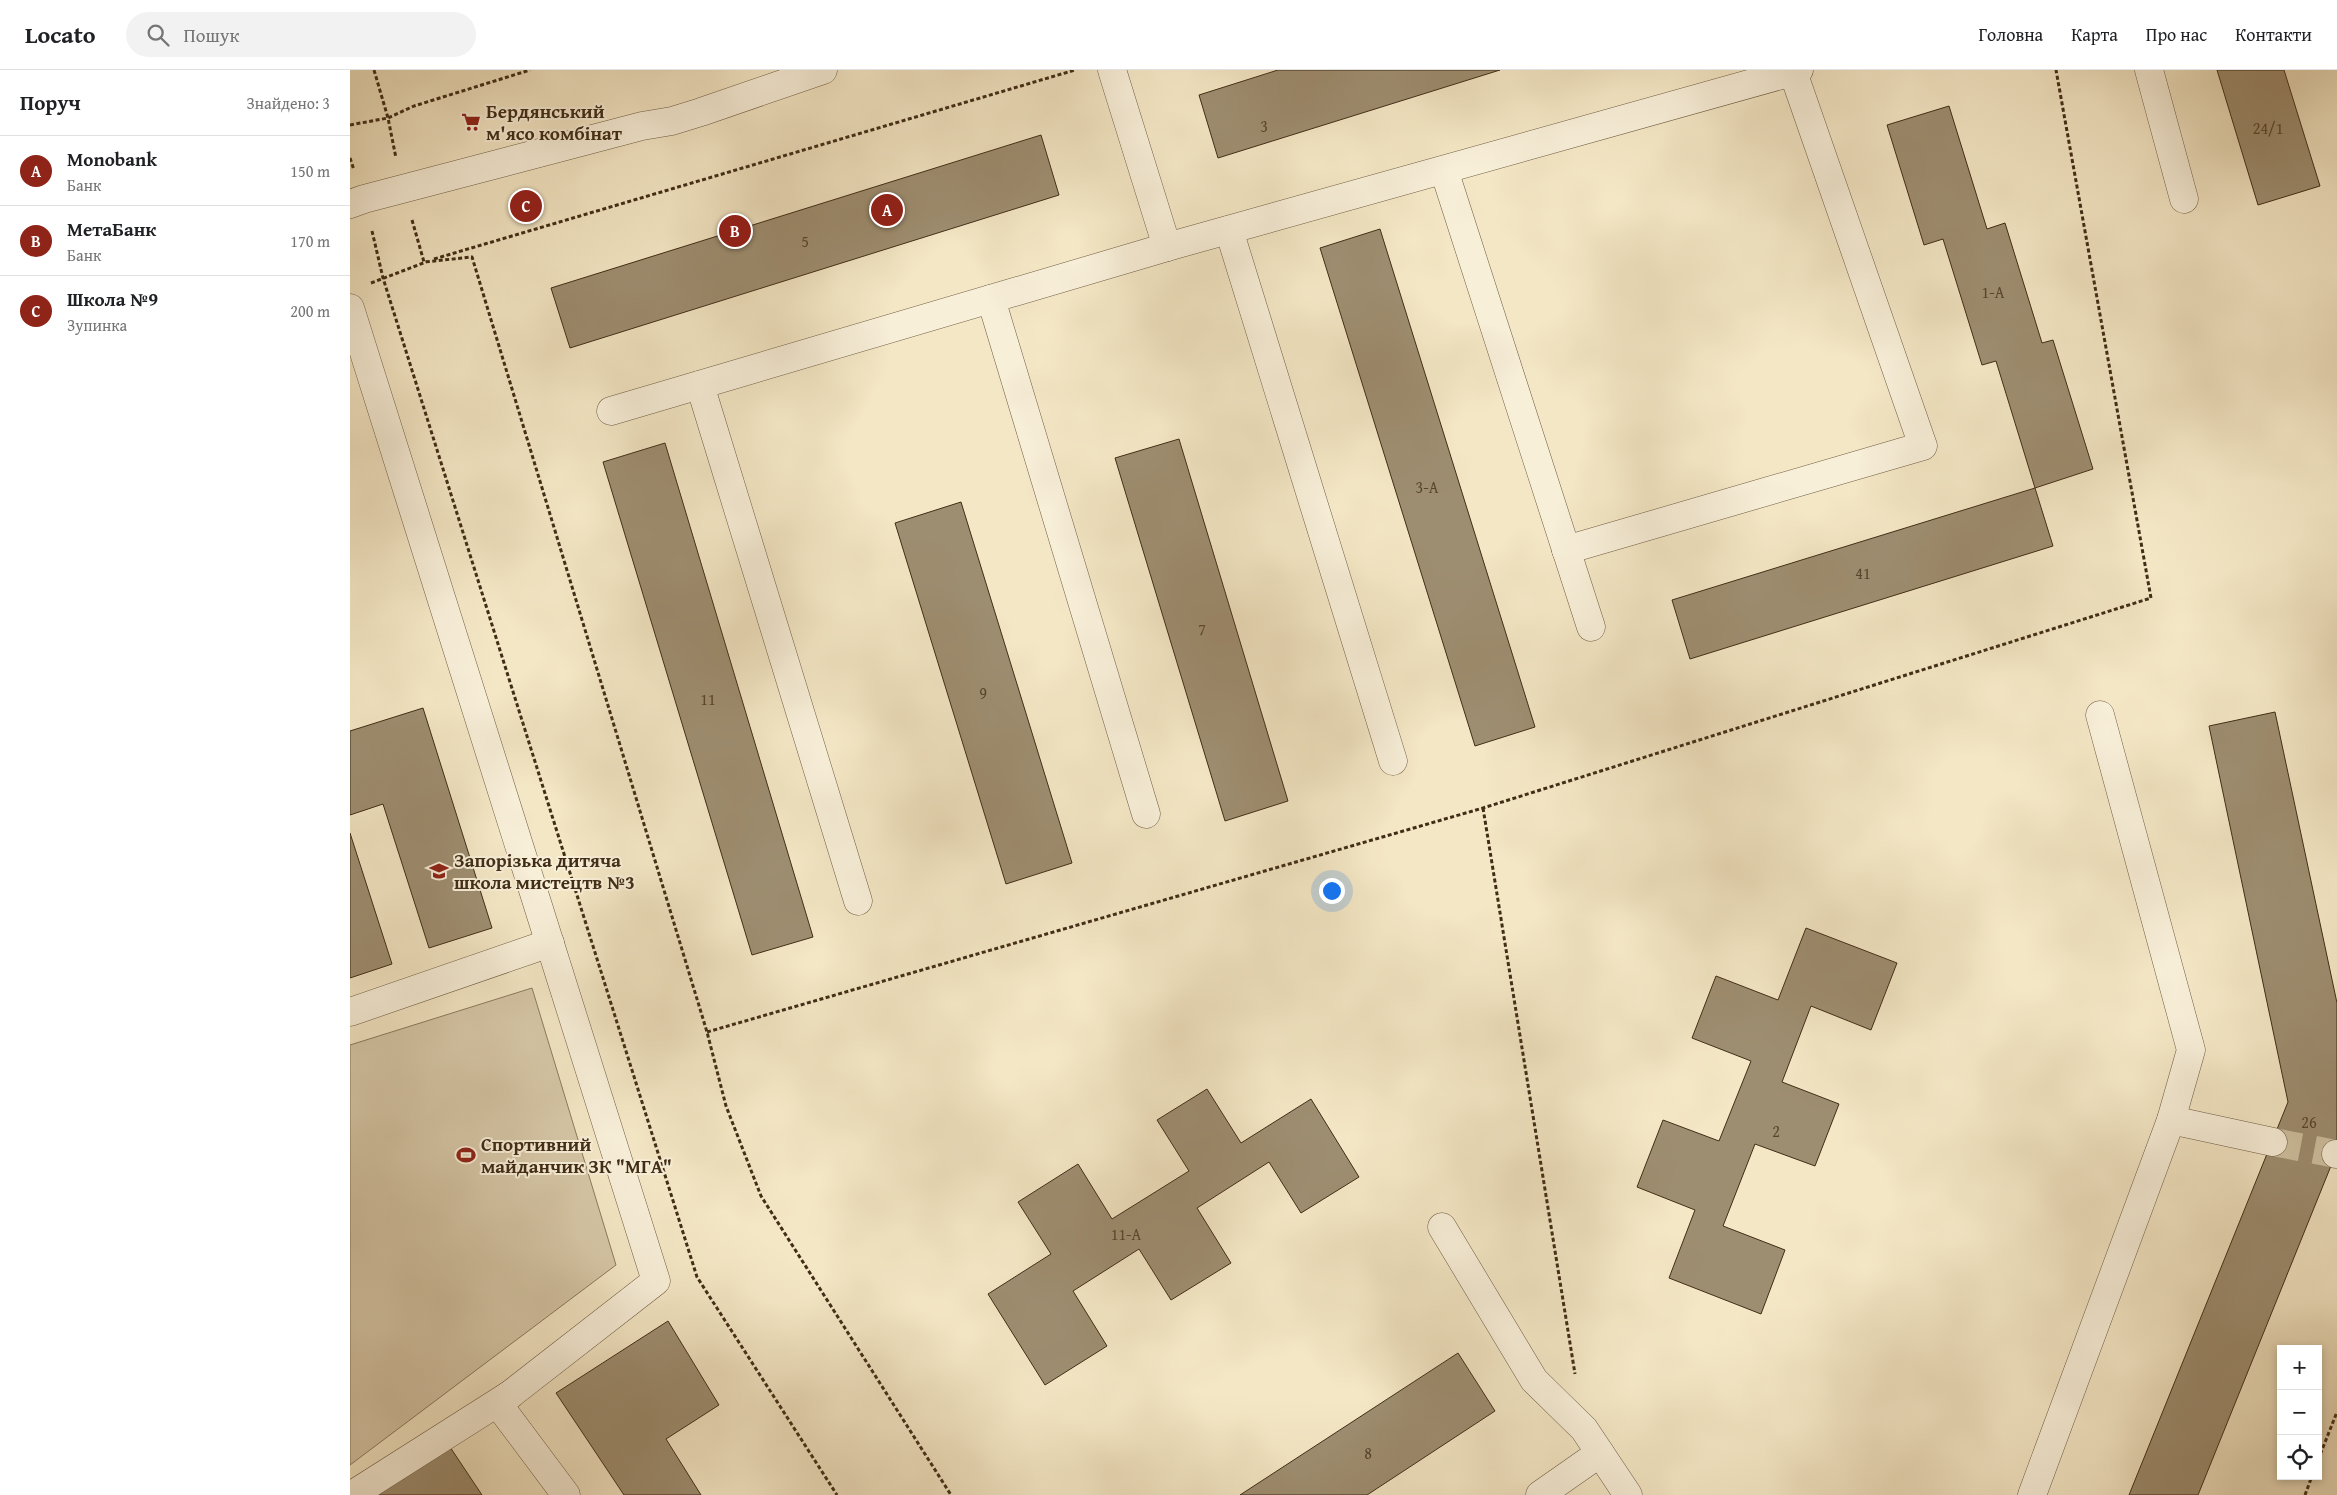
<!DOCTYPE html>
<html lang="uk">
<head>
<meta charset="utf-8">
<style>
  body { margin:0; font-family:"Gentium Book Plus",serif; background:#f2f2f2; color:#202124 }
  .controls { position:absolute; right:15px; bottom:15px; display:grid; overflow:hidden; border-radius:0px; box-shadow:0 2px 8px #0003 }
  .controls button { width:45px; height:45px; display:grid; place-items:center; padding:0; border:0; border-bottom:1px solid #e0e0e0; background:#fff; color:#202124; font:25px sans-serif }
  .you { position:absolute; left:981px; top:820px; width:18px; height:18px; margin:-12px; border:4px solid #fff; border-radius:50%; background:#1a73e8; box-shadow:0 0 0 8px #1a73e833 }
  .badge { display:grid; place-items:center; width:32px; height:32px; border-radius:50%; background:#8f2418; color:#fff; font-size:16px; font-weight:700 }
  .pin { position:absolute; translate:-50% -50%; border:2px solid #fff; box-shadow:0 1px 5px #0006 }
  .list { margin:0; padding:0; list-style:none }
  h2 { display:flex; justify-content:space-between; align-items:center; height:65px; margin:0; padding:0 20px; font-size:21px }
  h2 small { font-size:16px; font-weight:400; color:#757577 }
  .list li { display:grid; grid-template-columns:32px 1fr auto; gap:15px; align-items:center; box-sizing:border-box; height:70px; padding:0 20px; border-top:1px solid #e0e0e0 }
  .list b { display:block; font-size:19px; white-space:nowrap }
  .list p { margin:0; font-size:16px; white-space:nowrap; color:#757577 }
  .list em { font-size:16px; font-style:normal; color:#757577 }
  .icon { flex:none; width:28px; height:28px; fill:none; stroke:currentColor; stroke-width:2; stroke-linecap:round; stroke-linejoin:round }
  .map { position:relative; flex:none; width:1987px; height:1425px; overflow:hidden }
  header { display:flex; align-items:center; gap:30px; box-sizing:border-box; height:70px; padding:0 25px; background:#fff; border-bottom:1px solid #e0e0e0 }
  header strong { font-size:24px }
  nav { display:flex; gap:28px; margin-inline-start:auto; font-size:18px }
  .search { width:350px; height:45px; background:#f2f2f2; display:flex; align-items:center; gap:12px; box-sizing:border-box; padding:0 18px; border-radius:28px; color:#757577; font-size:19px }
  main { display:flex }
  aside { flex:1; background:#fff }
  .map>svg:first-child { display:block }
  .green { fill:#d6c7a7; stroke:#8c7a5f }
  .building { fill:#9e8e71; stroke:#412d17 }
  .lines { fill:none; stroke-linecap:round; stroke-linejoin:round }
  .minor-tunnel { stroke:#d0c2a2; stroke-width:28; stroke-dasharray:28 14; stroke-linecap:butt }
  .minor-casing { stroke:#6e5c42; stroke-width:29 }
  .path { stroke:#412d17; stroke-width:3; stroke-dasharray:4 2.5; stroke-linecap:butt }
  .minor { stroke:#f8efd9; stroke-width:28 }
  .labels { text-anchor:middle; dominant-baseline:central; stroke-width:4; stroke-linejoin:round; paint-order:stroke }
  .number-label { font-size:16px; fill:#58452e }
  .poi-label { font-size:19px; font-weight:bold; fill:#412d17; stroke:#f8efd9; text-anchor:start }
</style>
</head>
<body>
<header>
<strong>Locato</strong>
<div class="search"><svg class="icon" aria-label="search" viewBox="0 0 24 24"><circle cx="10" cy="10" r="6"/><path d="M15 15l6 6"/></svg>Пошук</div>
<nav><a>Головна</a><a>Карта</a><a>Про нас</a><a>Контакти</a></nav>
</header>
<main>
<aside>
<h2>Поруч<small>Знайдено: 3</small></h2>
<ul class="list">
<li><span class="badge">A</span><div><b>Monobank</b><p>Банк</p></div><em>150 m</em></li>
<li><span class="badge">B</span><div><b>МетаБанк</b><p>Банк</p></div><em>170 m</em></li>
<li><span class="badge">C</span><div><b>Школа №9</b><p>Зупинка</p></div><em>200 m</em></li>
</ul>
</aside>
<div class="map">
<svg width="1987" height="1425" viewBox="0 0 1987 1425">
  <rect width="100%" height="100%" fill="#f4e7c5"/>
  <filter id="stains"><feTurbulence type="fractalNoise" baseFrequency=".004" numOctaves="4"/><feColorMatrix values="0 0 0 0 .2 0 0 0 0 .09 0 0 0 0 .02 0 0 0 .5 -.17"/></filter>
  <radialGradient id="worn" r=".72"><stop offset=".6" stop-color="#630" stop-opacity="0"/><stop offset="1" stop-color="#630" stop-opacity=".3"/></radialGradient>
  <polygon class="green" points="182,918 266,1195 0,1395 0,975"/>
  <g class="building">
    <polygon points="928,0 1150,0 868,88 849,25"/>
    <polygon points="1867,0 1934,0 1970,116 1908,135"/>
    <polygon points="1599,36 1637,159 1655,153 1692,273 1703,270 1743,399 1685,418 1646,291 1632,295 1593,169 1574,175 1537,55"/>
    <polygon points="691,65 709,125 220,278 201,218"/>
    <polygon points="1030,159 1185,657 1125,676 970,178"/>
    <polygon points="829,369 938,731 875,751 765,388"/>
    <polygon points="315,373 463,867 402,885 253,392"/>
    <polygon points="1685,418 1703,476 1340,589 1322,530"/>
    <polygon points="611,432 722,793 656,814 545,453"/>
    <polygon points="73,638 142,858 79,878 33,734 0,745 0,661"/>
    <polygon points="1925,642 1987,933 1987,1081 1848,1425 1779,1425 1938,1032 1859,656"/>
    <polygon points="0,763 42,894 0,908"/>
    <polygon points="1456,858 1547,893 1521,960 1461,936 1432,1012 1489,1034 1465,1096 1405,1074 1373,1156 1435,1180 1411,1244 1319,1208 1345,1140 1287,1117 1313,1050 1369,1071 1401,991 1342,968 1366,906 1428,930"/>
    <polygon points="857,1019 891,1073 961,1029 1009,1107 951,1143 919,1092 847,1138 881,1193 821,1230 789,1179 723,1221 757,1276 695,1315 638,1224 701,1184 668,1132 728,1094 762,1149 839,1101 807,1050"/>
    <polygon points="318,1251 369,1335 316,1369 351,1425 274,1425 206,1323"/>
    <polygon points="1108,1283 1145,1341 1017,1425 890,1425"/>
    <polygon points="100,1377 132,1425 27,1425"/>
  </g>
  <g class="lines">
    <polyline class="minor-tunnel" points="1923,1072 1986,1084"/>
    <g class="minor-casing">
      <g id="minor">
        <polyline points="762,0 817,177 1449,0"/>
        <polyline points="1799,0 1834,129"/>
        <polyline points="1094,100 1241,557"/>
        <polyline points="0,134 14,129 292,56 322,51 351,42 473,0"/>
        <polyline points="879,160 1043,691"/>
        <polyline points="641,229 796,744"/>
        <polyline points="0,238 306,1211 148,1334 216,1425"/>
        <polyline points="350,315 508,831"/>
        <polyline points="261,341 817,177"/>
        <polyline points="1216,480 1573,376 1443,2"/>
        <polyline points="0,942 200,873"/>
        <polyline points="1821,1050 1923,1072"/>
        <polyline points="1986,1084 1987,1084"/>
        <polyline points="1092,1157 1184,1310 1234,1359 1278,1425"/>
        <polyline points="2,1425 161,1324"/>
        <polyline points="1190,1425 1250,1383"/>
        <polyline points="1682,1425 1821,1050 1841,980 1750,645"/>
      </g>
    </g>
    <g class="path">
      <polyline points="24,0 38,48 46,88"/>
      <polyline points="0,55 38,48 64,36 180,0"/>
      <polyline points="0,88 4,100"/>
      <polyline points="62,150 74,192 122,187 357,962 376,1036 411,1126 601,1425"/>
      <polyline points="22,161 33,208 347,1207 487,1425"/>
      <polyline points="84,189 725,0"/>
      <polyline points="21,213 76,192"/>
      <polyline points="1133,738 1225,1304"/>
      <polyline points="357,962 1133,738 1801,528 1706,0"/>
      <polyline points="1968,1390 1987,1342"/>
      <polyline points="1955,1425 1962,1406"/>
    </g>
    <use href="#minor" class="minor"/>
  </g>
  <defs>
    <g id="supermarket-bare" transform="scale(1.5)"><path d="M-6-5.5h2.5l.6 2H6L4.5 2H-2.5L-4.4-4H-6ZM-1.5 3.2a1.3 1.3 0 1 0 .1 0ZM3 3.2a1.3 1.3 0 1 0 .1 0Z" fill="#8f2418" stroke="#f8efd9" stroke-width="2.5" paint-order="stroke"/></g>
    <g id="school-bare" transform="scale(1.5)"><path d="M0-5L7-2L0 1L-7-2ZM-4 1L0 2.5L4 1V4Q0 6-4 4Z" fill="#8f2418" stroke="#f8efd9" stroke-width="2.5" paint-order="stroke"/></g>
    <g id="stadium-bare" transform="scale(1.5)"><path d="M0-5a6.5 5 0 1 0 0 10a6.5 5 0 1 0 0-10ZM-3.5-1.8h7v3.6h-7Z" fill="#8f2418" stroke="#f8efd9" stroke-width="2.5" paint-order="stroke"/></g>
  </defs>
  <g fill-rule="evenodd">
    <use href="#supermarket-bare" x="121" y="52"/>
    <use href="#school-bare" x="89" y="801"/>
    <use href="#stadium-bare" x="116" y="1085"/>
  </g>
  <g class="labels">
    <g class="number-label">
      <text x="914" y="56">3</text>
      <text x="1918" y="58">24/1</text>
      <text x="455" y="171">5</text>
      <text x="1643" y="222">1-А</text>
      <text x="1077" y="417">3-А</text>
      <text x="1513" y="503">41</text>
      <text x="852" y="559">7</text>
      <text x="633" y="623">9</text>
      <text x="358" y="629">11</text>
      <text x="1959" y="1052">26</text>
      <text x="1426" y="1061">2</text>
      <text x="776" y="1164">11-А</text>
      <text x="1018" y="1383">8</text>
    </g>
    <g class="poi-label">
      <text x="136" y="41">Бердянський<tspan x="136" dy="22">м'ясо комбінат</tspan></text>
      <text x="104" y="790">Запорізька дитяча<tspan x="104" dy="22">школа мистецтв №3</tspan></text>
      <text x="131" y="1074">Спортивний<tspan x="131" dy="22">майданчик ЗК "МГА"</tspan></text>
    </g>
  </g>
  <rect width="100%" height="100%" filter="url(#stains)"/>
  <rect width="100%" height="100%" fill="url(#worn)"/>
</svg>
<div class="controls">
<button>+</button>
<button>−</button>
<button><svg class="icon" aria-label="locate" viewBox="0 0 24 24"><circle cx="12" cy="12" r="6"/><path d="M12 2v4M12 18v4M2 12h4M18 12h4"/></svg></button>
</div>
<div class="you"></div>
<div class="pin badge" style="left:537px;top:140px">A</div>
<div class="pin badge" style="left:385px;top:161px">B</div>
<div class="pin badge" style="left:176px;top:136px">C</div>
</div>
</main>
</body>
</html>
